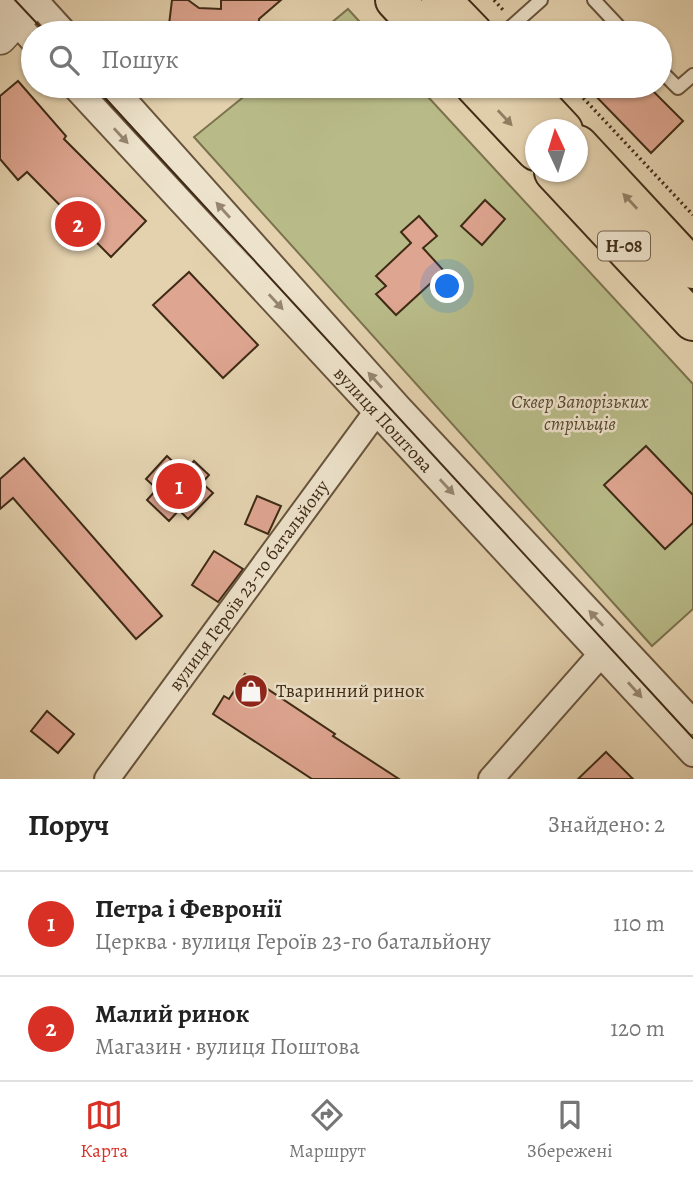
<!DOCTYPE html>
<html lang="uk">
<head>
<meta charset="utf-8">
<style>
  body { margin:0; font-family:Alegreya,serif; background:#f2f2f2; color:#222 }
  .compass { position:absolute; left:525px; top:119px; width:63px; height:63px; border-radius:50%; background:#fff; box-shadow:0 2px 5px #0004; rotate:356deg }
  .you { position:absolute; left:448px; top:287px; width:24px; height:24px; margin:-18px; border:5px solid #fff; border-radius:50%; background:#1a73e8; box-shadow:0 0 0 10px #1a73e833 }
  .badge { display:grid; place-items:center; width:46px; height:46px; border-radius:50%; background:#d93025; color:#fff; font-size:23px; font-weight:700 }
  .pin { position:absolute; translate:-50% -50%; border:4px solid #fff; box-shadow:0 2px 7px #0006 }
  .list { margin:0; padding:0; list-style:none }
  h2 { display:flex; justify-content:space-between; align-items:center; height:91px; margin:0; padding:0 28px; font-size:30px }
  h2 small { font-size:23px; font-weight:400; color:#767676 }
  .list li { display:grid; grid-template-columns:46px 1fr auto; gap:21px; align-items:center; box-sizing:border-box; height:105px; padding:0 28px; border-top:2px solid #e0e0e0 }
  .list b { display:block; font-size:26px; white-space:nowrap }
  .list p { margin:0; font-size:23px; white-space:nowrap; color:#767676 }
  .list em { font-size:23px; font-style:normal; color:#767676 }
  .icon { flex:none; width:38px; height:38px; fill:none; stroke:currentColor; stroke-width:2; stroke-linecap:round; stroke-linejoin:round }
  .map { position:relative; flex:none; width:693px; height:779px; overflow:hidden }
  .search { position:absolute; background:#fff; box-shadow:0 2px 5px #0004; left:21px; right:21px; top:21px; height:77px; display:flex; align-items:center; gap:18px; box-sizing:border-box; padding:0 24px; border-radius:38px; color:#767676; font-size:26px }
  .sheet { height:301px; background:#fff }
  nav { display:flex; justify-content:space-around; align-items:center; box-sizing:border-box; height:98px; border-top:2px solid #e0e0e0; background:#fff; font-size:19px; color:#767676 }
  nav a { display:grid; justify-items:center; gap:4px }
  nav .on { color:#d93025 }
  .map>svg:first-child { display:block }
  .green { fill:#b8bb88; stroke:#7b724e; stroke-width:2 }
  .building { fill:#dea590; stroke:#3e2a15; stroke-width:2 }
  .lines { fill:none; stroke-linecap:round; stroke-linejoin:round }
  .service-casing { stroke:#68543c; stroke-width:16 }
  .minor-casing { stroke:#68543c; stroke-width:28 }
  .tertiary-casing { stroke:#68543c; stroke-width:35 }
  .primary-casing { stroke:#3e2a15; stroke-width:42 }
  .path { stroke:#3e2a15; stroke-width:3.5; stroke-dasharray:2 3.5; stroke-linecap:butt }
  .service { stroke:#ede2cb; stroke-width:12 }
  .minor { stroke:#ede2cb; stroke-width:24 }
  .tertiary { stroke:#ede2cb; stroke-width:32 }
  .primary { stroke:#e4d2af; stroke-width:38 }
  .tram { stroke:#3e2a15; stroke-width:2 }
  .oneway { fill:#917e62 }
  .oneway2 { fill:#968670 }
  .labels { text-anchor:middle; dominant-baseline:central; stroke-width:5; stroke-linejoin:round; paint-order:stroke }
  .shield { fill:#ede2cb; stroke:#72614c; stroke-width:2 }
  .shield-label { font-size:18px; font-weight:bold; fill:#3e2a15 }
  .park-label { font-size:19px; font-style:italic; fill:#56472c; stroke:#ede2cb }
  .street-label { font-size:19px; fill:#3e2a15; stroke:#ede2cb }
  .poi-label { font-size:19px; fill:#3e2a15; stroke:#ede2cb; text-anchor:start }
</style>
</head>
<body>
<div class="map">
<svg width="693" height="779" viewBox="0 0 693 779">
  <rect width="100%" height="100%" fill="#e4d2af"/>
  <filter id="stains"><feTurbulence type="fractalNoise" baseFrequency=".00286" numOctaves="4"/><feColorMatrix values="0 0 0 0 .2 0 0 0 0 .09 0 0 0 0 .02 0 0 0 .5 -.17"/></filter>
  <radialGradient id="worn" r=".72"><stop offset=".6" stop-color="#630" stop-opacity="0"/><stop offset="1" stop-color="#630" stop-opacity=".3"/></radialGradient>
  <g class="green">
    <polygon points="348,9 370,33 319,33"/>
    <polygon points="257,86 418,86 693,384 693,609 652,646 194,137"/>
  </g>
  <g class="building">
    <polygon points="172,0 188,0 199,8 221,9 221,0 281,0 259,19 259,33 168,33"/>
    <polygon points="18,81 66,136 64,139 146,221 111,257 27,172 18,180 0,159 0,96"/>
    <polygon points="586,86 648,86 683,121 651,153"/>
    <polygon points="485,200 505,219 482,245 461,226"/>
    <polygon points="419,216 437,236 423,248 444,271 396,315 376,294 386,286 376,276 411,243 401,232"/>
    <polygon points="189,272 258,345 223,378 153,305"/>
    <polygon points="646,446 693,495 693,523 665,549 604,485"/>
    <polygon points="167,456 184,472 194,461 209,475 202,483 213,493 188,519 179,510 169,521 147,500 157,489 146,479"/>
    <polygon points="24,458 162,616 136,639 13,498 0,509 0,479"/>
    <polygon points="257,496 281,506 268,534 245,524"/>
    <polygon points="214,551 243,569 218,602 192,585"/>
    <polygon points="245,674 335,734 333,736 399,779 312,779 213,714 224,696 229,699"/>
    <polygon points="47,711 74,734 58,753 31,731"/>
    <polygon points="606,752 633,779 578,779"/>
  </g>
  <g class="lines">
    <g class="service-casing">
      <g id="service">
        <polyline points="594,0 625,33"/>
        <polyline points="504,33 541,0"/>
        <polyline points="660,70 678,88 693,75"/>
      </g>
    </g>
    <g class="minor-casing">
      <g id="minor">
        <polyline points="35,0 65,33"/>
        <polyline points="0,4 33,41"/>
        <path id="s1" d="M74,86L693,754"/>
        <polyline points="112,86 398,406 693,722"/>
        <path id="s2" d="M107,779L377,411L390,412"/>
        <polyline points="491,779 602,653"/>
      </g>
    </g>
    <g class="tertiary-casing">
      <polyline id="tertiary" points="0,38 35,0"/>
    </g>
    <g class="primary-casing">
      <g id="primary">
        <polyline points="395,0 426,33"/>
        <polyline points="441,0 473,33"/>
        <polyline points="475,86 536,151"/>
        <polyline points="522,86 563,130"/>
        <polyline points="578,145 693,269"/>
        <polyline points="554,172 693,321"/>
      </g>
    </g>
    <g class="path">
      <polyline points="494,0 504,11"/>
      <polyline points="572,86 693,215"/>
    </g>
    <use href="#service" class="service"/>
    <use href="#minor" class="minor"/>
    <use href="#tertiary" class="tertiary"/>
    <use href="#primary" class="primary"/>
    <g class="tram">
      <polyline points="15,0 46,33"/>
      <polyline points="94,86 693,738"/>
    </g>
  </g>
  <defs><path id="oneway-solid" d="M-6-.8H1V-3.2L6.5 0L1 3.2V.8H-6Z" transform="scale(1.75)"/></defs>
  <g class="oneway">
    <use href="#oneway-solid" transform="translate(505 118) rotate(47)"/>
    <use href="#oneway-solid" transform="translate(630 201) rotate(-133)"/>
  </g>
  <g class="oneway2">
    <use href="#oneway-solid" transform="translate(121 136) rotate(47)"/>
    <use href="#oneway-solid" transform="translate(223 210) rotate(-132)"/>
    <use href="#oneway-solid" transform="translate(276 302) rotate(47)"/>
    <use href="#oneway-solid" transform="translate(375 380) rotate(-132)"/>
    <use href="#oneway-solid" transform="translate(447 487) rotate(47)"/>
    <use href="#oneway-solid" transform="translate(596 618) rotate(-133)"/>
    <use href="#oneway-solid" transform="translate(635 690) rotate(48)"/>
  </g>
  <defs>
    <g id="shop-disc" transform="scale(1.75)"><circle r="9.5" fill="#8f2418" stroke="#ede2cb"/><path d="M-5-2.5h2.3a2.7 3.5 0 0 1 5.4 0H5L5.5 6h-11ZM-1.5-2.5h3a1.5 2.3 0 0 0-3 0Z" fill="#fff"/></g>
  </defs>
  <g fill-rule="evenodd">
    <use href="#shop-disc" x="251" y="691"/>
  </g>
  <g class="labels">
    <rect class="shield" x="598" y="231.5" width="52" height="29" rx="5"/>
    <g class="shield-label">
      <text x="624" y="246">Н-08</text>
    </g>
    <g class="park-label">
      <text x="580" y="402">Сквер Запорізьких<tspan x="580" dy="22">стрільців</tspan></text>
    </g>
    <g class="street-label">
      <text stroke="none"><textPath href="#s1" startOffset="455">вулиця Поштова</textPath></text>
      <text stroke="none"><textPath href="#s2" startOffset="240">вулиця Героїв 23-го батальйону</textPath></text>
    </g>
    <g class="poi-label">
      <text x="276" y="691">Тваринний ринок</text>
    </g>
  </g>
  <rect width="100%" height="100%" filter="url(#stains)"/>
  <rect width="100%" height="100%" fill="url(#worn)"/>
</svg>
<svg class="compass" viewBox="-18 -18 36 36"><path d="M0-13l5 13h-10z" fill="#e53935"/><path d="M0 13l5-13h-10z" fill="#767676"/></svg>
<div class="you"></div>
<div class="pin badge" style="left:179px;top:486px">1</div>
<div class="pin badge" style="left:78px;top:224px">2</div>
<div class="search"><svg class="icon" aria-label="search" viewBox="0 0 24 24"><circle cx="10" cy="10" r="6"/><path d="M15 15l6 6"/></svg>Пошук</div>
</div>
<section class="sheet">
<h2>Поруч<small>Знайдено: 2</small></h2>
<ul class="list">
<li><span class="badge">1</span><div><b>Петра і Февронії</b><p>Церква · вулиця Героїв 23-го батальйону</p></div><em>110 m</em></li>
<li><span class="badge">2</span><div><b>Малий ринок</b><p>Магазин · вулиця Поштова</p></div><em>120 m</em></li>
</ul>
</section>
<nav>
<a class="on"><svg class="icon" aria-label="map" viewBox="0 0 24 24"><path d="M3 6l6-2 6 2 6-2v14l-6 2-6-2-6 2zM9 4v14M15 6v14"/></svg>Карта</a>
<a><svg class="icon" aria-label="directions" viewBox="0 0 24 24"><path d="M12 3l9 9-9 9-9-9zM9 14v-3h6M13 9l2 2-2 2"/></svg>Маршрут</a>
<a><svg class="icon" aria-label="saved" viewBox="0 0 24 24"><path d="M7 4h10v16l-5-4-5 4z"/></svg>Збережені</a>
</nav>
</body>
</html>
